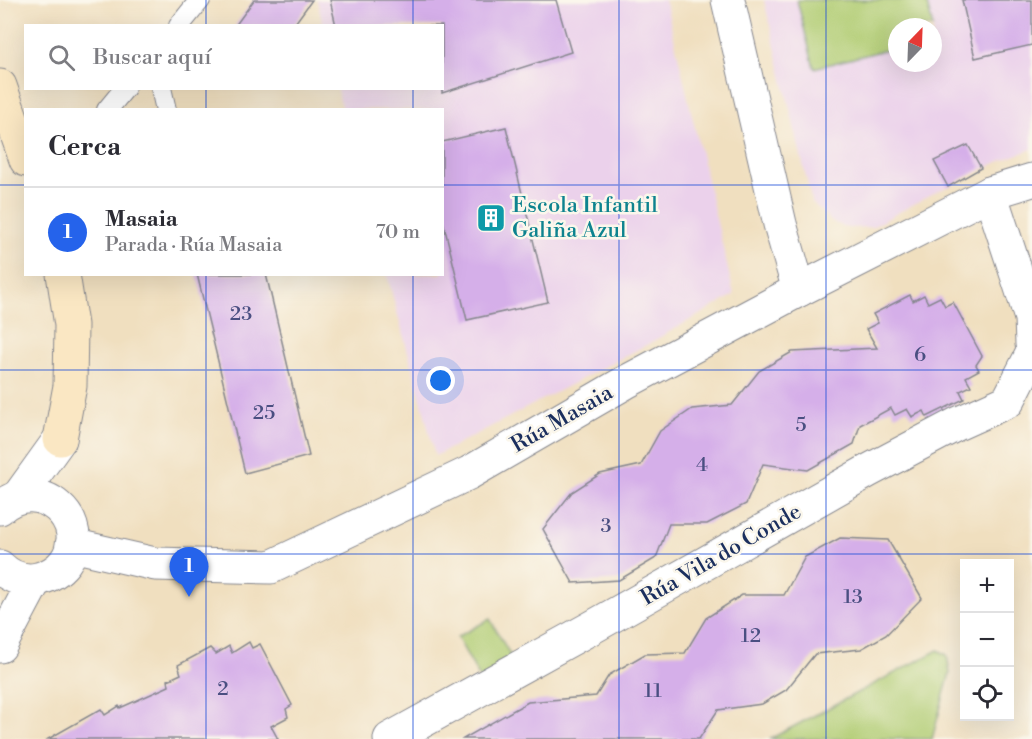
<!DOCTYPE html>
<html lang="es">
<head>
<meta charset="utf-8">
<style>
  body { margin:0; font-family:"Libre Bodoni",serif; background:#f2f2f3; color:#2b2b33 }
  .controls { position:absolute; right:18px; bottom:18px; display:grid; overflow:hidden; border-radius:0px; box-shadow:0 6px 24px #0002 }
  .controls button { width:54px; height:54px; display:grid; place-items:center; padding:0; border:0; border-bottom:2px solid #e1e1e2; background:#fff; color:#2b2b33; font:30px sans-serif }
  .compass { position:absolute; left:888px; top:18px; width:54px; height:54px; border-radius:50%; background:#fff; box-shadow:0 6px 24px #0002; rotate:23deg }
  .you { position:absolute; left:441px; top:381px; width:21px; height:21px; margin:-15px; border:4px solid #fff; border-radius:50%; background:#1a73e8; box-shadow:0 0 0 9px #1a73e833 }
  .badge { display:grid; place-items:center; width:39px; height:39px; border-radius:50%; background:#2563eb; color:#fff; font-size:20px; font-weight:700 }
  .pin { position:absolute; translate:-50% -50px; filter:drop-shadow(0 2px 3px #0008) }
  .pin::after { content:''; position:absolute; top:32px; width:21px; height:18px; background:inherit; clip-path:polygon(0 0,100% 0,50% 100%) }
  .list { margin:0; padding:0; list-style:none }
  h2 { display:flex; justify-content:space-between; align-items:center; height:78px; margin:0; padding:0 24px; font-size:26px }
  h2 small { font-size:20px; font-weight:400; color:#7c7c81 }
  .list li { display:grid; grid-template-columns:39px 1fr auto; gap:18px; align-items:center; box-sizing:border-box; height:90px; padding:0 24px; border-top:2px solid #e1e1e2 }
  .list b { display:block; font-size:22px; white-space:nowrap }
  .list p { margin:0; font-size:20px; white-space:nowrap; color:#7c7c81 }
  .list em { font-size:20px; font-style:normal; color:#7c7c81 }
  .icon { flex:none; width:33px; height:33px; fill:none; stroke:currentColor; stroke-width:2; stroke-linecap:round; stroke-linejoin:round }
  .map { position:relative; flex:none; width:1032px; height:739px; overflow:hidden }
  .search { position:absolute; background:#fff; box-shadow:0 6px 24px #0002; left:24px; top:24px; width:420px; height:66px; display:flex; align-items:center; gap:15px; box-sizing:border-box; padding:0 21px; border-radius:0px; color:#7c7c81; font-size:22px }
  .panel { position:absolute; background:#fff; box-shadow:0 6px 24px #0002; left:24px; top:108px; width:420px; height:168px; border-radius:0px }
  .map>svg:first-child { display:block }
  .built { fill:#ebd1eb; fill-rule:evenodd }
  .green { fill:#b0cc72; stroke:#667e68; stroke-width:1.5 }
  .building { fill:#d5afe9 }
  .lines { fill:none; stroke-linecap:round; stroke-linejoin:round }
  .lane-casing { stroke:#86878e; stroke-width:22 }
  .street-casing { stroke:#86878e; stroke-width:35 }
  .secondary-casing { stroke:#86878e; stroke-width:35 }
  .lane { stroke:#fff; stroke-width:20 }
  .street { stroke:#fff; stroke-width:33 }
  .secondary { stroke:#fae7c3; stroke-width:33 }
  .grid { fill:none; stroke:#1d4ed8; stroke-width:1.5; stroke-opacity:0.55 }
  .labels { text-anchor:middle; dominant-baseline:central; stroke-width:5; stroke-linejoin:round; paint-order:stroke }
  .number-label { font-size:20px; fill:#4a4f81 }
  .culture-label { font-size:22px; fill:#0d838f; stroke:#fbf7ec; text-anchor:start }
  .street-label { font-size:22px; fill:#1b2f5e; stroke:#fbf7ec }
</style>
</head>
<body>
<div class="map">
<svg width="1032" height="739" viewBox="0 0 1032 739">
  <rect width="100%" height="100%" fill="#fbf7ec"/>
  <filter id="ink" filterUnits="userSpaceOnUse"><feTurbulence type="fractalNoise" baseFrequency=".0167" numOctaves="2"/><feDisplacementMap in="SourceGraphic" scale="12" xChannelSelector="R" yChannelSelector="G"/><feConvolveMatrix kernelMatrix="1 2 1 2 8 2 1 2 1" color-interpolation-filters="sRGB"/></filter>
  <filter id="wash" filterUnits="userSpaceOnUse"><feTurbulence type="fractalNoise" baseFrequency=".008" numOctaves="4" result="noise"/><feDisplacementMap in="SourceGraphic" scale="24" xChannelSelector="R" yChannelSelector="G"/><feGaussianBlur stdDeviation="1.35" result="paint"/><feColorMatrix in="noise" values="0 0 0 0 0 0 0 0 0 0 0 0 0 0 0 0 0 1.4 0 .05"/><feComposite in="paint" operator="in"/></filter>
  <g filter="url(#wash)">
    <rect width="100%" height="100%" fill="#f0dfbf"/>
    <g class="built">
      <polygon points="317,0 665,0 734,295 648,344 435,456 423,407 387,275 442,274 442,110 342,109 337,89 442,88 442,26 323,25"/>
      <path d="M764,0H1032V149L998,162L930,195L872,227L848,228L832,222L812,202ZM897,27H933V63H897Z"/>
    </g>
    <g class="green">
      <polygon points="797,0 926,0 933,27 897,27 897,47 814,68"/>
      <polygon points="490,619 514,662 481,680 457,637"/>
      <polygon points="938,650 947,655 950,673 932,739 770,739"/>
    </g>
    <g id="blocks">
      <g class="building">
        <polygon points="254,0 312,0 293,26 235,26"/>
        <polygon points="330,0 556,0 571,52 442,93 442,26 336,26"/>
        <polygon points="962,0 1032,0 1032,45 975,58"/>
        <polygon points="506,127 548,302 467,320 442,217 442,142"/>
        <polygon points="968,145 981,168 948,187 934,161"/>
        <polygon points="197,274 266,274 309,456 245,473"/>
        <polygon points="910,295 913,301 924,295 928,303 940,297 945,306 953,302 982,356 976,365 979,370 966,377 971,386 960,391 964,399 927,417 924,411 912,417 907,409 895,415 891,408 860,425 854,444 808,470 763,464 746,504 707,524 669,524 656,558 619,580 573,583 543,529 572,492 600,474 641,465 660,431 692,409 732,405 759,371 792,352 877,348 866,329 878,323 873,314"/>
        <polygon points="840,538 888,540 922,598 886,635 861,649 815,654 786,690 762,704 718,710 699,739 463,739 528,702 596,696 609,675 645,654 685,653 706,618 742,595 784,595 805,557"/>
        <polygon points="249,642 252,648 260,644 292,705 286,709 288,717 271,726 278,739 48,739 101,709 105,715 119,706 120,708 169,686 168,680 181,674 178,665 210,648 216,654 229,646 232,653"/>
      </g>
    </g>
  </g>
  <g filter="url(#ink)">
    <use href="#blocks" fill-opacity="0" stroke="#86878e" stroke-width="1.5"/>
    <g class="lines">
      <g class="lane-casing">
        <g id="lane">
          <polyline points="179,26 200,0"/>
          <polyline points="161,88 166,110"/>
          <polyline points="107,110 125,88"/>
        </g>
      </g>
      <g class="street-casing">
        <g id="street">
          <polyline points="728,0 780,224 799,290"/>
          <polyline points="990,193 1031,318 1032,344"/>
          <polyline points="19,496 60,439"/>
          <path d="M0,508C39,472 94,523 65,562C58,571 50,576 38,579C24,582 10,577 0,567"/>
          <polyline points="72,545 155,564 271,567 469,473 626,382 799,290 990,193 1032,180"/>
          <polyline points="0,646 35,580"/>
          <polyline points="390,739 591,628 868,471 957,424 1008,401 1032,354"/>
        </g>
      </g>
      <g class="secondary-casing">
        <g id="secondary">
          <polyline points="0,86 26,160"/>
          <polyline points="60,439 70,386 71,325 63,274"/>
        </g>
      </g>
      <use href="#lane" class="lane"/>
      <use href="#street" class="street"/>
      <use href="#secondary" class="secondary"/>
    </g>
  </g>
  <path class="grid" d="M206,0V26M413,0V26M619,0V739M826,0V739M206,88V110M413,88V110M0,185H26M442,185H1032M206,274V739M413,274V739M0,370H1032M0,554H1032"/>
  <defs>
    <g id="building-square" transform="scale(1.5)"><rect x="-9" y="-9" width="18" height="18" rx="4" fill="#0f9aa8" stroke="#fbf7ec"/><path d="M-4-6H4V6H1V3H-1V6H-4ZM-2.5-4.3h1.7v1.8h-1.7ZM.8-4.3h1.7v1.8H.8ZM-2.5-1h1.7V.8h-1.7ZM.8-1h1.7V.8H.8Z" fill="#fff"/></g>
  </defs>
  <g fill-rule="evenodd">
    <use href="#building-square" x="491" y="218"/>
  </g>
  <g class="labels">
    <g class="number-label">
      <text x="241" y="314">23</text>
      <text x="920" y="355">6</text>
      <text x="264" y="413">25</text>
      <text x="801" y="425">5</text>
      <text x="702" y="465">4</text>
      <text x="606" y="526">3</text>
      <text x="853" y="597">13</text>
      <text x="751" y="636">12</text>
      <text x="223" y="689">2</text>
      <text x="653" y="691">11</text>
    </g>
    <g class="culture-label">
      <text x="512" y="205">Escola Infantil<tspan x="512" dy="25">Galiña Azul</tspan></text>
    </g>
    <g class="street-label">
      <text transform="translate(562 419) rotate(-30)">Rúa Masaia</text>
      <text transform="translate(721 555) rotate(-30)">Rúa Vila do Conde</text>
    </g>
  </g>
</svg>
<div class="controls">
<button>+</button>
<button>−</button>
<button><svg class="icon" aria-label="locate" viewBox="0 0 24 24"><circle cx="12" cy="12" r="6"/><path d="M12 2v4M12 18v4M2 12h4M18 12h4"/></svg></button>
</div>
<svg class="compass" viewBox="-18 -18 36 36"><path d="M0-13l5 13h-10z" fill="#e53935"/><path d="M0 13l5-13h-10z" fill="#7c7c81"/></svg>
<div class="you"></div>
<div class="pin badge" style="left:189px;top:597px">1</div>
<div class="search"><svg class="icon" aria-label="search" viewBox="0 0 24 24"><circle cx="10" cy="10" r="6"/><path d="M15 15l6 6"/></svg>Buscar aquí</div>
<section class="panel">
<h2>Cerca<small></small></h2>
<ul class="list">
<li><span class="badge">1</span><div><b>Masaia</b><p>Parada · Rúa Masaia</p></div><em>70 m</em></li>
</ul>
</section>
</div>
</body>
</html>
